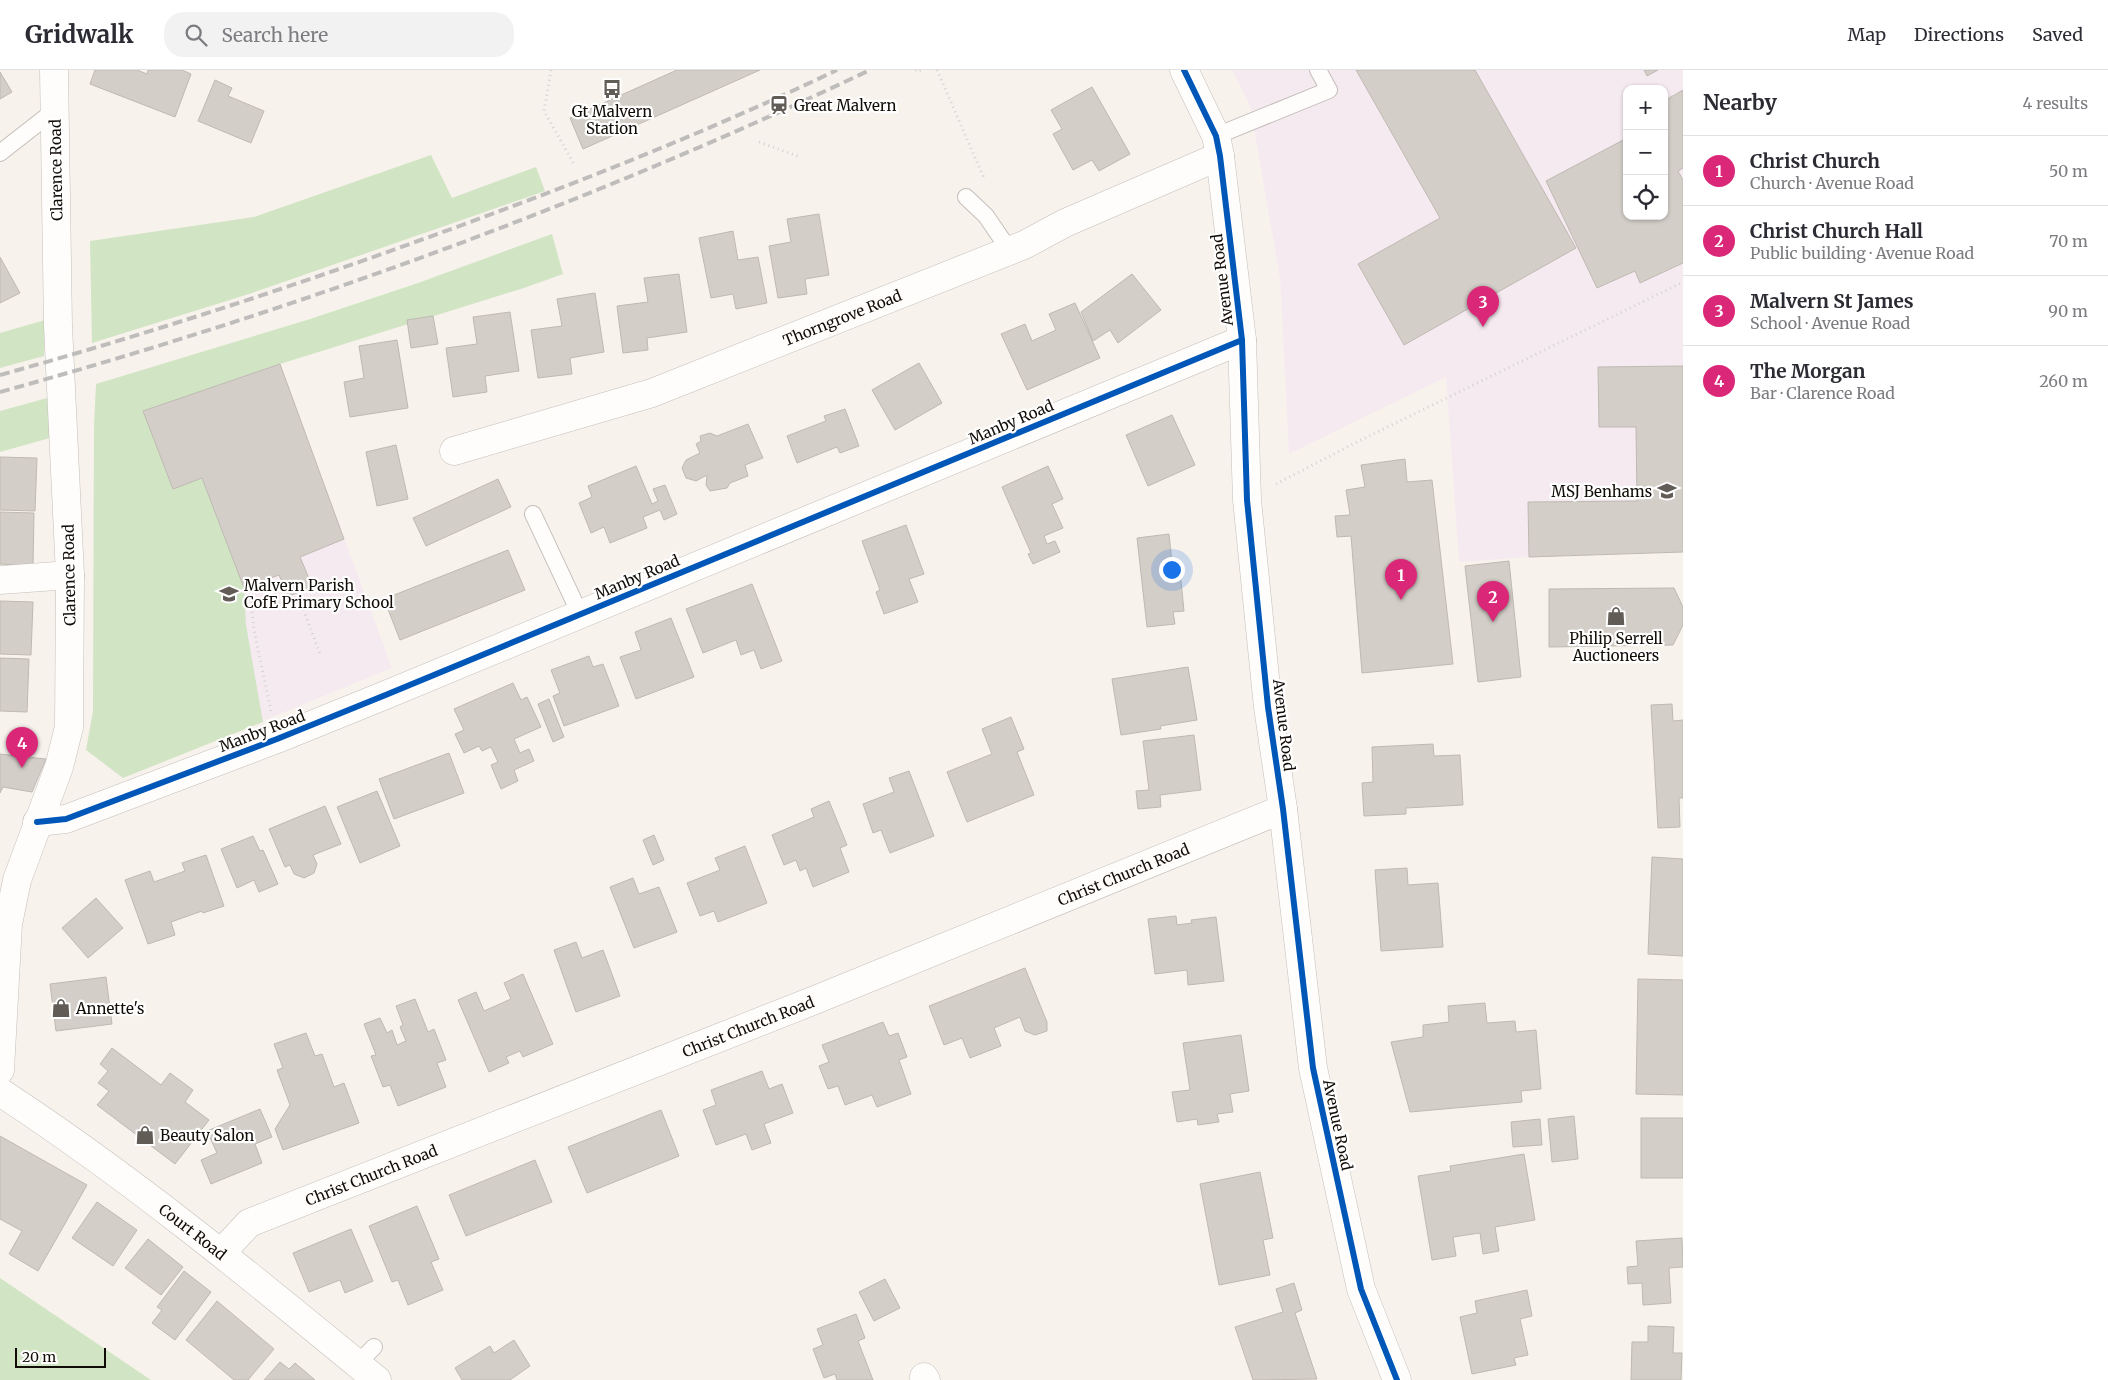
<!DOCTYPE html>
<html lang="en">
<head>
<meta charset="utf-8">
<style>
  body { margin:0; font-family:Merriweather,serif; background:#f2f2f3; color:#2b2b33 }
  .controls { position:absolute; right:15px; top:15px; display:grid; overflow:hidden; border-radius:10px; box-shadow:0 1px 4px #0004 }
  .controls button { width:45px; height:45px; display:grid; place-items:center; padding:0; border:0; border-bottom:1px solid #e1e1e2; background:#fff; color:#2b2b33; font:25px sans-serif }
  .scale { position:absolute; left:15px; bottom:12px; width:91px; box-sizing:border-box; padding-left:5px; border:2px solid #120c07; border-top:0; font-size:14px; line-height:18px; white-space:nowrap; color:#120c07; -webkit-text-stroke:4px #fff; paint-order:stroke }
  .you { position:absolute; left:1171px; top:499px; width:18px; height:18px; margin:-12px; border:4px solid #fff; border-radius:50%; background:#1a73e8; box-shadow:0 0 0 8px #1a73e833 }
  .badge { display:grid; place-items:center; width:32px; height:32px; border-radius:50%; background:#db2777; color:#fff; font-size:16px; font-weight:700 }
  .pin { position:absolute; translate:-50% -41px; filter:drop-shadow(0 1px 2px #0008) }
  .pin::after { content:''; position:absolute; top:26px; width:18px; height:15px; background:inherit; clip-path:polygon(0 0,100% 0,50% 100%) }
  .list { margin:0; padding:0; list-style:none }
  h2 { display:flex; justify-content:space-between; align-items:center; height:65px; margin:0; padding:0 20px; font-size:21px }
  h2 small { font-size:16px; font-weight:400; color:#7c7c81 }
  .list li { display:grid; grid-template-columns:32px 1fr auto; gap:15px; align-items:center; box-sizing:border-box; height:70px; padding:0 20px; border-top:1px solid #e1e1e2 }
  .list b { display:block; font-size:19px; white-space:nowrap }
  .list p { margin:0; font-size:16px; white-space:nowrap; color:#7c7c81 }
  .list em { font-size:16px; font-style:normal; color:#7c7c81 }
  .icon { flex:none; width:28px; height:28px; fill:none; stroke:currentColor; stroke-width:2; stroke-linecap:round; stroke-linejoin:round }
  .map { position:relative; flex:none; width:1683px; height:1310px; overflow:hidden }
  header { display:flex; align-items:center; gap:30px; box-sizing:border-box; height:70px; padding:0 25px; background:#fff; border-bottom:1px solid #e1e1e2 }
  header strong { font-size:24px }
  nav { display:flex; gap:28px; margin-inline-start:auto; font-size:18px }
  .search { width:350px; height:45px; background:#f2f2f3; display:flex; align-items:center; gap:12px; box-sizing:border-box; padding:0 18px; border-radius:20px; color:#7c7c81; font-size:19px }
  main { display:flex }
  aside { flex:1; background:#fff }
  .map>svg:first-child { display:block }
  .education { fill:#f6eaf1; fill-rule:evenodd }
  .green { fill:#d1e5c4 }
  .building { fill:#d4cec8; stroke:#bfb9b3 }
  .lines { fill:none; stroke-linecap:round; stroke-linejoin:round }
  .lane-casing { stroke:#c4beb8; stroke-width:18 }
  .street-casing { stroke:#c4beb8; stroke-width:29 }
  .secondary-casing { stroke:#c4beb8; stroke-width:29 }
  .path { stroke:#d3d2d0; stroke-width:3; stroke-dasharray:1 4; stroke-linecap:butt }
  .lane { stroke:#fefdfc; stroke-width:16 }
  .street { stroke:#fefdfc; stroke-width:28 }
  .secondary { stroke:#fefdfc; stroke-width:28 }
  .rail { stroke:#bfbdbc; stroke-width:4; stroke-dasharray:10 5; stroke-linecap:butt }
  .cycleway-casing { stroke:#fff; stroke-width:9 }
  .cycleway { stroke:#0057b8; stroke-width:6 }
  .labels { text-anchor:middle; dominant-baseline:central; stroke-width:4.5; stroke-linejoin:round; paint-order:stroke }
  .poi-label { font-size:15px; fill:#120c07; stroke:#fff; text-anchor:start }
  .street-label { font-size:15px; fill:#120c07; stroke:#fff }
</style>
</head>
<body>
<header>
<strong>Gridwalk</strong>
<div class="search"><svg class="icon" aria-label="search" viewBox="0 0 24 24"><circle cx="10" cy="10" r="6"/><path d="M15 15l6 6"/></svg>Search here</div>
<nav><a>Map</a><a>Directions</a><a>Saved</a></nav>
</header>
<main>
<div class="map">
<svg width="1683" height="1310" viewBox="0 0 1683 1310">
  <rect width="100%" height="100%" fill="#f8f2ec"/>
  <g class="education">
    <path d="M1232,0H1683V482L1529,487L1459,492L1446,307L1289,384L1280,208L1250,36ZM1627,19H1664V146H1627Z"/>
    <polygon points="280,294 392,598 123,708 86,680 93,641 94,355 143,341"/>
  </g>
  <g class="green">
    <polygon points="431,85 452,128 536,97 545,121 249,224 92,273 90,171 254,147"/>
    <polygon points="552,164 563,204 524,218 280,294 144,341 173,419 202,408 244,518 246,555 263,652 123,708 86,680 93,641 94,355 96,314 307,250 418,213"/>
    <polygon points="45,250 44,286 0,298 0,263"/>
    <polygon points="47,328 50,368 0,382 0,341"/>
    <polygon points="0,1208 151,1310 0,1310"/>
  </g>
  <g class="building">
    <polygon points="95,0 137,0 147,4 148,0 182,0 191,4 175,47 90,14"/>
    <polygon points="677,0 760,0 583,79 570,48"/>
    <polygon points="1356,0 1475,0 1576,178 1404,275 1358,194 1440,148"/>
    <polygon points="1644,0 1658,0 1647,6"/>
    <polygon points="0,2 12,22 0,29"/>
    <polygon points="215,10 232,18 228,26 264,41 251,73 198,51"/>
    <polygon points="1092,17 1130,84 1099,101 1092,90 1073,100 1053,64 1062,59 1051,40"/>
    <polygon points="1683,20 1683,98 1678,101 1683,110 1683,193 1640,213 1635,201 1597,218 1546,111 1627,68 1627,146 1664,146 1664,31"/>
    <polygon points="819,144 829,205 805,209 807,224 778,228 769,176 791,172 787,149"/>
    <polygon points="733,161 738,190 758,187 767,233 736,239 733,224 711,228 699,168"/>
    <polygon points="0,187 20,223 0,233"/>
    <polygon points="679,204 687,262 647,268 648,280 623,283 617,236 648,232 644,208"/>
    <polygon points="1132,204 1161,240 1118,273 1110,260 1093,271 1081,242"/>
    <polygon points="595,223 604,282 570,288 572,304 538,308 531,260 562,256 557,229"/>
    <polygon points="1075,233 1100,288 1027,320 1001,264 1025,254 1032,271 1056,260 1049,244"/>
    <polygon points="510,242 519,301 485,306 487,322 453,327 446,278 477,274 473,247"/>
    <polygon points="433,246 438,274 411,278 407,250"/>
    <polygon points="397,270 408,338 350,347 344,312 364,308 359,276"/>
    <polygon points="919,293 942,333 895,360 872,320"/>
    <polygon points="280,294 344,469 300,487 313,518 288,526 279,505 244,518 202,408 173,419 143,341"/>
    <polygon points="1683,296 1683,482 1529,487 1528,432 1637,431 1636,357 1599,357 1598,297"/>
    <polygon points="845,339 859,376 840,383 837,377 797,393 787,366 826,351 824,346"/>
    <polygon points="1172,345 1195,395 1148,416 1126,365"/>
    <polygon points="748,354 763,388 745,395 748,406 730,413 727,418 710,421 706,415 707,405 696,411 686,408 682,398 686,390 700,383 696,374 701,371 700,366 710,363 717,366"/>
    <polygon points="396,375 408,429 377,436 366,382"/>
    <polygon points="0,387 37,388 35,441 0,440"/>
    <polygon points="1405,389 1407,412 1432,410 1453,594 1362,603 1351,466 1337,467 1335,446 1350,445 1346,420 1365,417 1361,395"/>
    <polygon points="636,396 652,434 658,431 653,419 665,415 677,444 664,450 660,440 643,447 647,458 610,473 604,457 591,463 579,433 592,427 588,416"/>
    <polygon points="1048,396 1063,429 1052,434 1063,458 1044,466 1047,474 1055,471 1060,482 1033,494 1028,484 1031,483 1002,417"/>
    <polygon points="498,409 511,437 426,476 413,448"/>
    <polygon points="0,442 34,443 33,496 0,494"/>
    <polygon points="906,455 924,504 909,509 918,532 884,544 876,522 880,520 862,471"/>
    <polygon points="1169,464 1173,502 1180,501 1184,541 1173,542 1175,554 1147,557 1137,468"/>
    <polygon points="508,480 525,520 400,570 384,529"/>
    <polygon points="1509,491 1521,607 1478,612 1465,496"/>
    <polygon points="752,514 782,591 761,599 754,580 741,585 736,570 703,583 686,539"/>
    <polygon points="1674,518 1683,537 1683,555 1673,575 1549,577 1549,519"/>
    <polygon points="0,531 33,532 31,585 0,584"/>
    <polygon points="671,548 694,607 636,629 620,587 641,580 635,562"/>
    <polygon points="589,586 593,597 603,594 619,636 564,656 553,626 560,623 551,600"/>
    <polygon points="0,588 29,589 27,642 0,641"/>
    <polygon points="1188,597 1197,650 1160,656 1161,659 1121,665 1112,609"/>
    <polygon points="513,613 521,630 527,627 541,657 514,669 520,683 529,679 534,691 514,700 518,711 501,719 491,695 498,692 491,677 482,681 479,676 464,683 455,664 464,660 454,639"/>
    <polygon points="549,629 564,667 553,672 538,634"/>
    <polygon points="1672,634 1673,651 1683,650 1683,728 1679,728 1680,757 1658,758 1651,635"/>
    <polygon points="1011,647 1024,679 1017,682 1034,725 967,752 947,702 992,684 982,659"/>
    <polygon points="1194,665 1201,720 1160,725 1161,737 1138,739 1136,721 1149,720 1143,671"/>
    <polygon points="1433,674 1434,686 1460,685 1463,735 1406,738 1406,744 1364,746 1362,713 1373,712 1372,677"/>
    <polygon points="449,683 464,723 394,749 379,709"/>
    <polygon points="0,684 46,689 32,722 3,717 0,723"/>
    <polygon points="909,701 934,766 890,783 881,760 873,763 863,734 894,722 889,708"/>
    <polygon points="377,721 400,776 360,793 337,737"/>
    <polygon points="829,731 847,775 840,778 849,802 813,817 806,798 800,801 796,790 784,795 772,765 814,747 811,739"/>
    <polygon points="325,736 341,774 313,785 317,794 314,803 304,808 294,804 290,795 285,797 269,759"/>
    <polygon points="654,765 664,790 653,795 643,770"/>
    <polygon points="253,766 260,781 263,780 278,814 259,822 254,810 237,818 221,779"/>
    <polygon points="745,776 767,833 718,852 714,841 700,846 687,813 720,800 715,788"/>
    <polygon points="206,785 224,836 203,843 202,841 171,852 175,865 148,874 125,810 150,801 154,812 185,801 182,793"/>
    <polygon points="1652,787 1683,789 1683,886 1648,884"/>
    <polygon points="1407,798 1408,815 1438,813 1443,877 1381,881 1375,800"/>
    <polygon points="633,808 639,824 659,817 677,862 634,878 610,817"/>
    <polygon points="96,828 123,858 88,888 62,858"/>
    <polygon points="1176,846 1177,855 1192,853 1191,850 1216,847 1224,911 1188,915 1187,900 1155,904 1148,849"/>
    <polygon points="576,872 582,888 603,880 620,926 576,942 554,880"/>
    <polygon points="1025,898 1047,952 1047,961 1035,965 1025,961 1020,947 994,958 1001,976 970,988 962,968 944,975 929,936"/>
    <polygon points="523,904 553,974 523,987 520,981 506,987 509,993 489,1002 458,930 476,922 484,941 511,929 504,913"/>
    <polygon points="106,907 112,954 56,961 50,914"/>
    <polygon points="1638,909 1683,910 1683,1025 1636,1024"/>
    <polygon points="415,929 428,962 434,959 446,990 437,993 446,1017 398,1036 390,1015 383,1017 371,986 376,985 364,954 380,948 387,963 392,960 397,975 406,971 400,957 403,955 396,936"/>
    <polygon points="1485,933 1487,953 1515,951 1516,962 1536,960 1541,1019 1521,1021 1522,1032 1410,1042 1391,972 1423,967 1423,955 1449,952 1448,936"/>
    <polygon points="883,952 889,966 898,963 907,987 899,990 911,1024 877,1037 872,1025 845,1035 838,1016 828,1019 819,996 829,992 822,975"/>
    <polygon points="306,963 315,986 322,984 334,1017 344,1013 359,1053 283,1080 275,1059 290,1035 277,1000 283,998 274,974"/>
    <polygon points="1241,965 1249,1021 1230,1024 1233,1042 1217,1044 1219,1052 1198,1055 1197,1049 1177,1052 1172,1022 1190,1020 1183,973"/>
    <polygon points="112,978 161,1015 170,1003 193,1020 185,1032 209,1050 175,1094 97,1035 109,1021 98,1013 108,1001 100,994"/>
    <polygon points="762,1001 769,1019 782,1014 793,1043 764,1054 771,1073 752,1080 746,1064 716,1075 703,1040 716,1035 711,1020"/>
    <polygon points="260,1039 272,1067 255,1074 262,1093 211,1114 201,1090 217,1083 207,1061"/>
    <polygon points="661,1040 679,1086 587,1123 568,1077"/>
    <polygon points="1574,1046 1578,1089 1552,1092 1548,1049"/>
    <rect x="1641" y="1048" width="42" height="60"/>
    <polygon points="1540,1049 1542,1075 1513,1077 1511,1052"/>
    <polygon points="0,1066 87,1115 38,1201 9,1184 22,1161 0,1149"/>
    <polygon points="1524,1084 1535,1150 1495,1157 1499,1181 1483,1184 1480,1163 1453,1167 1456,1186 1432,1190 1418,1106 1451,1101 1450,1096"/>
    <polygon points="535,1090 552,1132 466,1166 449,1125"/>
    <polygon points="1260,1102 1273,1168 1263,1170 1270,1205 1219,1215 1200,1114"/>
    <polygon points="97,1132 137,1160 113,1196 72,1168"/>
    <polygon points="417,1136 439,1189 431,1192 443,1220 408,1235 398,1210 392,1212 369,1156"/>
    <polygon points="351,1159 373,1211 345,1223 340,1210 309,1222 293,1183"/>
    <polygon points="1682,1168 1683,1197 1669,1198 1671,1233 1643,1235 1642,1213 1628,1214 1627,1197 1638,1196 1636,1171"/>
    <polygon points="148,1169 183,1197 161,1225 125,1198"/>
    <polygon points="184,1201 211,1222 175,1270 152,1253 162,1240 157,1237"/>
    <polygon points="885,1209 900,1238 874,1251 859,1222"/>
    <polygon points="1294,1213 1302,1240 1295,1243 1317,1309 1253,1310 1235,1257 1283,1242 1276,1219"/>
    <polygon points="1527,1220 1532,1246 1520,1249 1528,1285 1514,1288 1516,1295 1472,1304 1460,1247 1477,1243 1475,1231"/>
    <polygon points="217,1231 274,1279 248,1310 234,1310 186,1270"/>
    <polygon points="856,1244 865,1268 858,1271 873,1310 837,1310 835,1304 824,1308 813,1279 823,1275 817,1259"/>
    <polygon points="1648,1256 1674,1257 1673,1283 1682,1283 1681,1310 1631,1310 1632,1272 1648,1272"/>
    <polygon points="514,1270 530,1296 510,1310 462,1310 455,1298 490,1276 494,1283"/>
    <polygon points="280,1292 289,1299 295,1293 315,1310 264,1310"/>
  </g>
  <g class="lines">
    <g class="lane-casing">
      <g id="lane">
        <polyline points="1216,66 1329,20 1318,0"/>
        <polyline points="0,83 55,40"/>
        <polyline points="966,127 986,146 1010,181"/>
        <polyline points="533,444 580,544"/>
        <polyline points="357,1294 374,1277"/>
      </g>
    </g>
    <g class="street-casing">
      <g id="street">
        <path id="s1" d="M454,381L652,323L1024,175L1065,153L1220,86"/>
        <polyline points="0,510 70,505"/>
        <polyline points="37,752 66,749 277,669 388,624 1242,270"/>
        <polyline points="0,1000 8,854 17,810 59,697 69,657 70,505 58,256 54,0"/>
        <path id="s2" d="M222,1182L249,1153L815,930L1283,739"/>
        <polyline points="924,1307 926,1310"/>
      </g>
    </g>
    <g class="secondary-casing">
      <g id="secondary">
        <polyline points="1184,0 1216,66 1220,86 1242,270 1247,430 1268,637 1283,739 1313,998 1361,1219 1397,1310"/>
        <path id="s3" d="M0,1022C133,1109 254,1209 377,1310"/>
      </g>
    </g>
    <g class="path">
      <polyline points="551,0 544,41 575,96"/>
      <polyline points="916,0 917,2 922,0"/>
      <polyline points="937,0 983,106 981,109"/>
      <polyline points="759,72 800,87"/>
      <polyline points="1276,414 1355,373 1683,212"/>
      <polyline points="271,641 254,560 251,533 275,524 280,536 300,530 320,584"/>
    </g>
    <use href="#lane" class="lane"/>
    <use href="#street" class="street"/>
    <use href="#secondary" class="secondary"/>
    <g class="rail">
      <path d="M0,305C141,266 280,221 418,171C560,120 701,65 837,0"/>
      <path d="M0,322C298,240 592,132 870,0"/>
    </g>
    <g class="cycleway-casing">
      <g id="cycleway">
        <polyline points="1184,0 1216,66 1220,86 1242,270 1247,430 1268,637 1283,739 1313,998 1361,1219 1397,1310"/>
        <polyline points="37,752 66,749 277,669 388,624 1242,270"/>
      </g>
    </g>
    <use href="#cycleway" class="cycleway"/>
  </g>
  <defs>
    <g id="bus-bare" transform="scale(1.5)"><path d="M-5-6H5V4H4V6H2V4H-2V6H-4V4H-5ZM-3.5-4V0h7V-4ZM-3.5 1.2v1.5H-2V1.2ZM2 1.2v1.5H3.5V1.2Z" fill="#625c57" stroke="#fff" stroke-width="2.5" paint-order="stroke"/></g>
    <g id="station-bare" transform="scale(1.5)"><path d="M-3-6H3Q5-6 5-4V2Q5 4 3 4L4.5 6H3L1.5 4h-3L-3 6H-4.5L-3 4Q-5 4-5 2V-4Q-5-6-3-6ZM-3.5-4v3h7v-3ZM-3.5 1v1.5H-2V1ZM2 1v1.5H3.5V1Z" fill="#625c57" stroke="#fff" stroke-width="2.5" paint-order="stroke"/></g>
    <g id="school-bare" transform="scale(1.5)"><path d="M0-5L7-2L0 1L-7-2ZM-4 1L0 2.5L4 1V4Q0 6-4 4Z" fill="#625c57" stroke="#fff" stroke-width="2.5" paint-order="stroke"/></g>
    <g id="shop-bare" transform="scale(1.5)"><path d="M-5-2.5h2.3a2.7 3.5 0 0 1 5.4 0H5L5.5 6h-11ZM-1.5-2.5h3a1.5 2.3 0 0 0-3 0Z" fill="#625c57" stroke="#fff" stroke-width="2.5" paint-order="stroke"/></g>
  </defs>
  <g fill-rule="evenodd">
    <use href="#bus-bare" x="612" y="19"/>
    <use href="#station-bare" x="779" y="35"/>
    <use href="#school-bare" x="1667" y="421"/>
    <use href="#school-bare" x="229" y="524"/>
    <use href="#shop-bare" x="1616" y="546"/>
    <use href="#shop-bare" x="61" y="938"/>
    <use href="#shop-bare" x="145" y="1065"/>
  </g>
  <g class="labels">
    <g class="poi-label">
      <text x="794" y="35">Great Malvern</text>
      <text x="612" y="41" text-anchor="middle">Gt Malvern<tspan x="612" dy="17">Station</tspan></text>
      <text x="1652" y="421" text-anchor="end">MSJ Benhams</text>
      <text x="244" y="515">Malvern Parish<tspan x="244" dy="17">CofE Primary School</tspan></text>
      <text x="1616" y="568" text-anchor="middle">Philip Serrell<tspan x="1616" dy="17">Auctioneers</tspan></text>
      <text x="76" y="938">Annette's</text>
      <text x="160" y="1065">Beauty Salon</text>
    </g>
    <g class="street-label">
      <text transform="translate(56 100) rotate(-91)">Clarence Road</text>
      <text transform="translate(1222 210) rotate(-97)">Avenue Road</text>
      <text stroke="none"><textPath href="#s1" startOffset="411">Thorngrove Road</textPath></text>
      <text transform="translate(1011 352) rotate(-23)">Manby Road</text>
      <text transform="translate(69 505) rotate(-91)">Clarence Road</text>
      <text transform="translate(637 507) rotate(-23)">Manby Road</text>
      <text transform="translate(1284 655) rotate(83)">Avenue Road</text>
      <text transform="translate(262 661) rotate(-21)">Manby Road</text>
      <text stroke="none"><textPath href="#s2" startOffset="981">Christ Church Road</textPath></text>
      <text stroke="none"><textPath href="#s2" startOffset="576">Christ Church Road</textPath></text>
      <text transform="translate(1338 1055) rotate(78)">Avenue Road</text>
      <text stroke="none"><textPath href="#s2" startOffset="171">Christ Church Road</textPath></text>
      <text stroke="none"><textPath href="#s3" startOffset="238">Court Road</textPath></text>
    </g>
  </g>
</svg>
<div class="controls">
<button>+</button>
<button>−</button>
<button><svg class="icon" aria-label="locate" viewBox="0 0 24 24"><circle cx="12" cy="12" r="6"/><path d="M12 2v4M12 18v4M2 12h4M18 12h4"/></svg></button>
</div>
<div class="scale">20 m</div>
<div class="you"></div>
<div class="pin badge" style="left:1401px;top:530px">1</div>
<div class="pin badge" style="left:1493px;top:552px">2</div>
<div class="pin badge" style="left:1483px;top:257px">3</div>
<div class="pin badge" style="left:22px;top:698px">4</div>
</div>
<aside>
<h2>Nearby<small>4 results</small></h2>
<ul class="list">
<li><span class="badge">1</span><div><b>Christ Church</b><p>Church · Avenue Road</p></div><em>50 m</em></li>
<li><span class="badge">2</span><div><b>Christ Church Hall</b><p>Public building · Avenue Road</p></div><em>70 m</em></li>
<li><span class="badge">3</span><div><b>Malvern St James</b><p>School · Avenue Road</p></div><em>90 m</em></li>
<li><span class="badge">4</span><div><b>The Morgan</b><p>Bar · Clarence Road</p></div><em>260 m</em></li>
</ul>
</aside>
</main>
</body>
</html>
